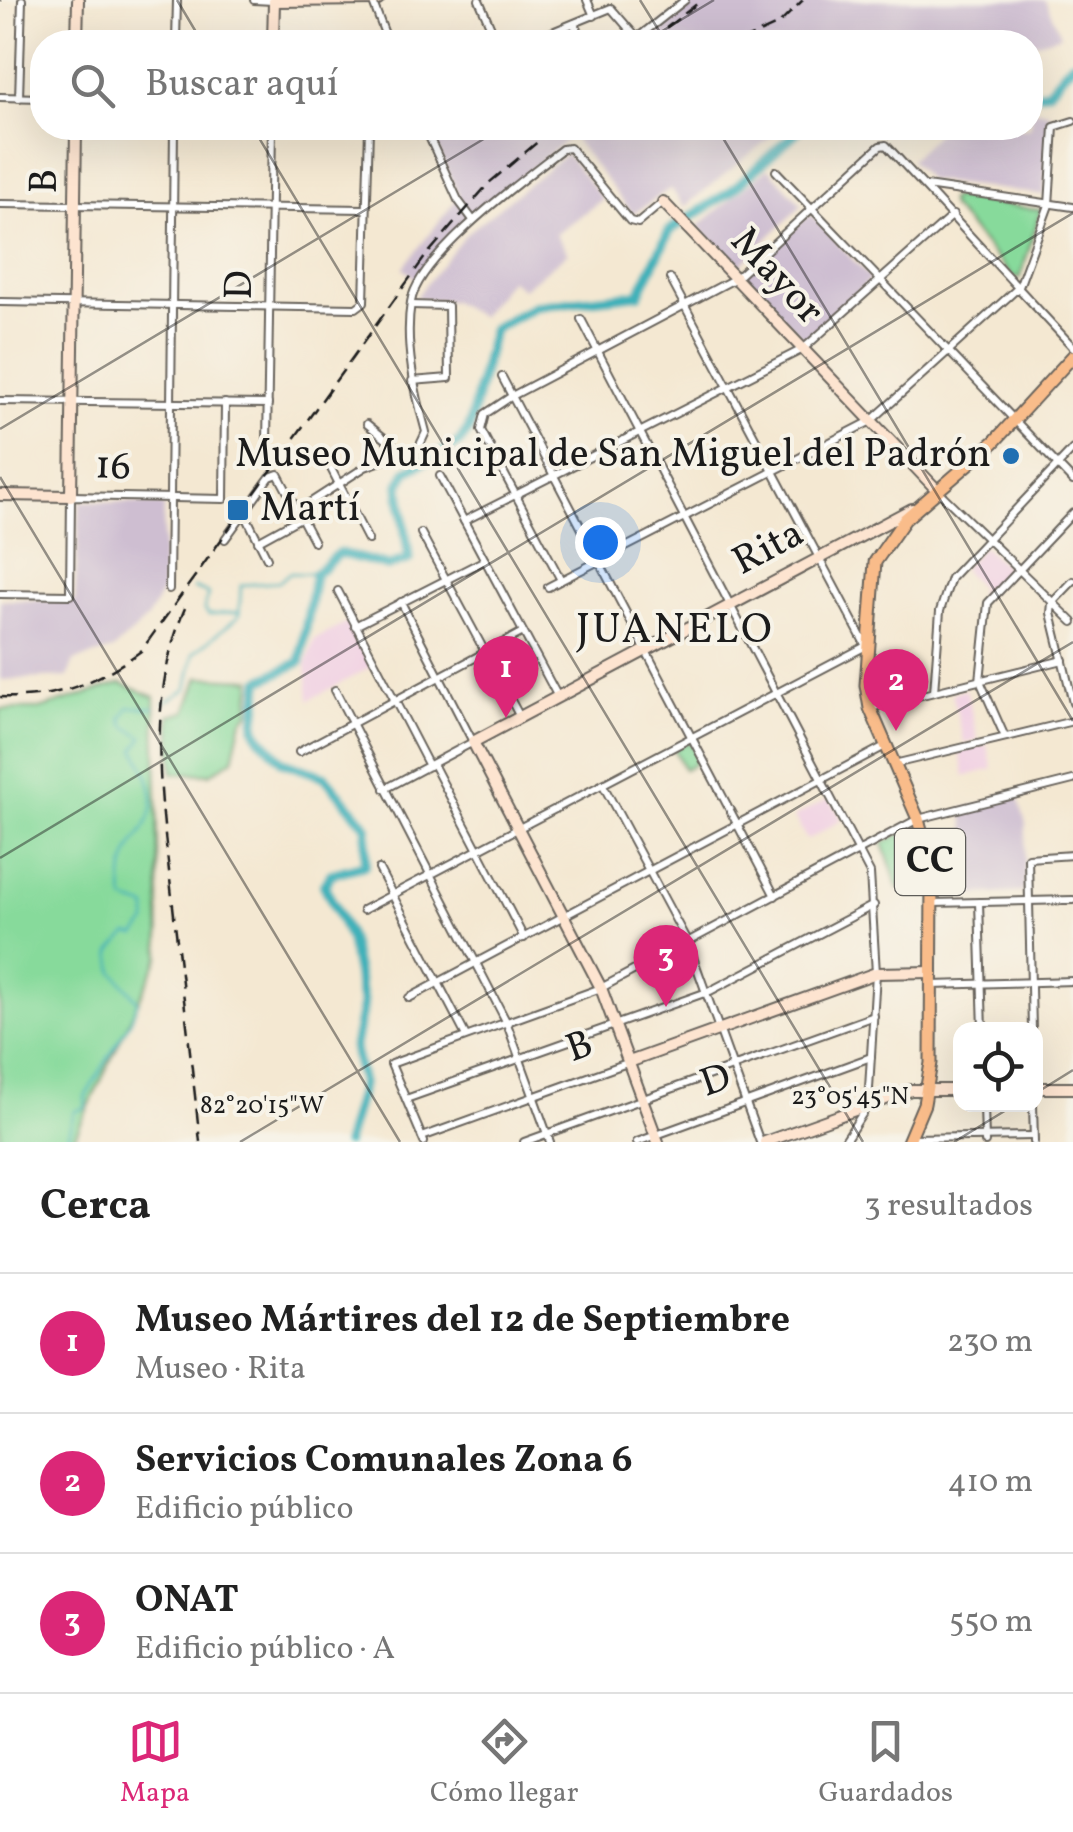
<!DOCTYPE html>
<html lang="es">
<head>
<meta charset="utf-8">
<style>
  body { margin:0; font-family:Vollkorn,serif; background:#f2f2f2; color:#222 }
  .controls { position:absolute; right:30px; bottom:30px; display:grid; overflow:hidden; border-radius:20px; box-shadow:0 10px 40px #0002 }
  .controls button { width:90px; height:90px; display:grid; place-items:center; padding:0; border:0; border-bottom:2px solid #e0e0e0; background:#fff; color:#222; font:50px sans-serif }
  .you { position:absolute; left:600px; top:542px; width:35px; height:35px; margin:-25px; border:8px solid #fff; border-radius:50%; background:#1a73e8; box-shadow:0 0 0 15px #1a73e833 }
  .badge { display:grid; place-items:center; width:65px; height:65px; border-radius:50%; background:#db2777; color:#fff; font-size:32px; font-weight:700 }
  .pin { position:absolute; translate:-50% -82px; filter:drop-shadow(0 2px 5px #0008) }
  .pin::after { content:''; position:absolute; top:52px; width:35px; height:30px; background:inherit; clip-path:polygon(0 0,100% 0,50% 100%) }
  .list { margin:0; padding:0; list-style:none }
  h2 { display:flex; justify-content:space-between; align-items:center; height:130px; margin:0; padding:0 40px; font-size:42px }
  h2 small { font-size:32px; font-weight:400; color:#767676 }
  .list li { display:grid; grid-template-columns:65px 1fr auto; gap:30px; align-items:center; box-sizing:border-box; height:140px; padding:0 40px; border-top:2px solid #e0e0e0 }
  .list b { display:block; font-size:38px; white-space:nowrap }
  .list p { margin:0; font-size:32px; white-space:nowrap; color:#767676 }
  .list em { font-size:32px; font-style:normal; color:#767676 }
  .icon { flex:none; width:55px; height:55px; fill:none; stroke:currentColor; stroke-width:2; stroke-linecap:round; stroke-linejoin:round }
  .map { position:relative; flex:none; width:1073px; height:1142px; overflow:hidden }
  .search { position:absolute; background:#fff; box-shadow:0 10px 40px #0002; left:30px; right:30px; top:30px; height:110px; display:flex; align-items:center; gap:25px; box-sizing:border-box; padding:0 35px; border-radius:40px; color:#767676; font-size:38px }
  .sheet { height:550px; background:#fff }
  nav { display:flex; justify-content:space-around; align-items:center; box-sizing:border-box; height:140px; border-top:2px solid #e0e0e0; background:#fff; font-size:28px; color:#767676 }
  nav a { display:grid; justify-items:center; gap:5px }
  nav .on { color:#db2777 }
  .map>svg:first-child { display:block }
  .built { fill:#f1d0e3 }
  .industrial { fill:#cebed1 }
  .green { fill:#87da9b; stroke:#527b5c; stroke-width:2.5 }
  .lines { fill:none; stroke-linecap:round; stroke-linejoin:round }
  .stream { stroke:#41b1b9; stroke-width:2.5 }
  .river { stroke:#41b1b9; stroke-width:10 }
  .street-casing { stroke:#68635c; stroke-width:10 }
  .secondary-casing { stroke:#68635c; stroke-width:14 }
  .primary-casing { stroke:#68635c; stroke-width:15 }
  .street { stroke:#fff; stroke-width:6 }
  .secondary { stroke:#fde4d0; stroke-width:10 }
  .primary { stroke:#f9bc8a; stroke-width:11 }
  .rail { stroke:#1c1c1c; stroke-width:2.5; stroke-dasharray:15 8; stroke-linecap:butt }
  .ticks { fill:none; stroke:#1c1c1c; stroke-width:2.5; stroke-opacity:0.45 }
  .poi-dot { fill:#1f6fb2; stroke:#f7f3e8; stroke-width:4 }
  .labels { text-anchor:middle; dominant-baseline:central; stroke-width:8; stroke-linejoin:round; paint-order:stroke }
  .shield { fill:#f7f3e8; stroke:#5e5c59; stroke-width:2.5 }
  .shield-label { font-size:38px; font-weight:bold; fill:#1c1c1c }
  .street-label { font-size:40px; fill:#1c1c1c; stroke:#f7f3e8 }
  .poi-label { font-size:40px; fill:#1c1c1c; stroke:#f7f3e8; text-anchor:end }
  .neighbourhood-label { font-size:42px; letter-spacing:2.5px; fill:#1c1c1c; stroke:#f7f3e8 }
  .ticks-label { font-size:25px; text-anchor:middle; fill:#1c1c1c; stroke:#f7f3e8; stroke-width:8; stroke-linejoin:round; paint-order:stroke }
</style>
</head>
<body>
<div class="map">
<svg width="1073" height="1142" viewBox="0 0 1073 1142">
  <rect width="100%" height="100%" fill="#f7f3e8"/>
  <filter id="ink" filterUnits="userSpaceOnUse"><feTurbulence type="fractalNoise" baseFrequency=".01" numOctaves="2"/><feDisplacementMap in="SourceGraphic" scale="20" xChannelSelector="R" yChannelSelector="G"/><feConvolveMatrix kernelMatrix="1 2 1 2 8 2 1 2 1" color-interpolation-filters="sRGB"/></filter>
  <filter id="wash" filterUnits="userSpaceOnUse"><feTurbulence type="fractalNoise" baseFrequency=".0048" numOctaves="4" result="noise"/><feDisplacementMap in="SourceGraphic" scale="40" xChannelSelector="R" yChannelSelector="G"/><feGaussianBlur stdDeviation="2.25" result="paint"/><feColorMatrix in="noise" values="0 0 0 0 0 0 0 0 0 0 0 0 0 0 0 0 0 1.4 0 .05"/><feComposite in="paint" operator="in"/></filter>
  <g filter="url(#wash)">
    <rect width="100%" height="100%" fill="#f4e8d2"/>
    <g class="built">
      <polygon points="983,546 1009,570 983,597 978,593 981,588 962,569"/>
      <polygon points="349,622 371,667 309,700 306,665 314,640"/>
      <polygon points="966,689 978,740 964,743 952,693"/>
      <polygon points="987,744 993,769 965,776 959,750"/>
      <polygon points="830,798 842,820 807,840 794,817"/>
    </g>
    <g class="industrial">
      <polygon points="691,0 1045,0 1061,35 1031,44 637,42"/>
      <polygon points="1031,110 1049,111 1044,195 928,180 910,160 942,128 1030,128"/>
      <polygon points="429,128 527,128 529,131 533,128 782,128 684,207 671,188 633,214 571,136 474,216 417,280 403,268 459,196"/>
      <polygon points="566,154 603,199 555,234 568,253 522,289 510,279 480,317 452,301 415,298 466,234"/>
      <polygon points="768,168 802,205 735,270 698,226"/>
      <polygon points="810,214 871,279 806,341 743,276"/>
      <polygon points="80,501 164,505 162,591 147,619 113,650 74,661 68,677 0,680 0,600 75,601"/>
      <polygon points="1018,795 1026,824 1024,892 973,895 974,836 967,834 961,809"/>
    </g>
    <g class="green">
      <polygon points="955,197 1041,210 1020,278 1013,277 950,206 949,200"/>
      <polygon points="199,677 252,679 249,713 242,720 233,759 210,774 173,773 170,715 186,712"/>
      <polygon points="121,683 155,697 160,956 72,1142 0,1142 0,709 40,709"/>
      <polygon points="689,741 700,761 684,769 674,749"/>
      <polygon points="913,828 924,885 898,888 883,843"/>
    </g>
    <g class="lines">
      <g class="stream">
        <polyline points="193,588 209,594 204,609 209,615 238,612"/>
        <polyline points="164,703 187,689 194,653 239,616 241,585 279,582 289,573 315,574"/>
        <path d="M66,1142L74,1112L86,1107L85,1097L131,1020L138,1001L114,972L111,952L128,934L136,936L147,922V908L124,900C113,819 185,839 135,749L143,737L125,726L122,718L129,707L154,708"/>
      </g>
      <g class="river">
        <polyline points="1030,96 1048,91 1073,62"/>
        <polyline points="346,1142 362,1084 354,1049 363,1004 350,939 324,885 331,874 365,865 367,827 325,777 283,762 258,735 255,726 260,681 300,662 315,574 339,553 388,566 409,559 399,485 407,471 459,443 469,429 493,329 535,306 639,294 670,230 730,192 801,128"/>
      </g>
    </g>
  </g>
  <g filter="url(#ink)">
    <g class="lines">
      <g class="street-casing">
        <g id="street">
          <polyline points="254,0 273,1"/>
          <polyline points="372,0 388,42"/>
          <polyline points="479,0 497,42"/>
          <polyline points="587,0 594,16"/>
          <polyline points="573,24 588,42"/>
          <polyline points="176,42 177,0"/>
          <polyline points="528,42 611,8 637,38"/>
          <polyline points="632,42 685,0"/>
          <polyline points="0,97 42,98"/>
          <polyline points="19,98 22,0"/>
          <polyline points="425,128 458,200 473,220"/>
          <polyline points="389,129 389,128"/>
          <polyline points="776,171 1073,481"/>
          <polyline points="926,186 1073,207"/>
          <polyline points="0,204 365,209"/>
          <polyline points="0,302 356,308 364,302 369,128"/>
          <polyline points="411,305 448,306 449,378 412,381"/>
          <polyline points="581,319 870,873 876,973 868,1105 844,1142"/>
          <polyline points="502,377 775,896"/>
          <polyline points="0,401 268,404"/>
          <polyline points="367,424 403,453"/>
          <polyline points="267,444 272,128"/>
          <polyline points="325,457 368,540"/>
          <polyline points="440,476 558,697"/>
          <polyline points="938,491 1073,622"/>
          <path d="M297,511L365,467L419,447L426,432C415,392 404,344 411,302C418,256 525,178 562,149L570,148L630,221L638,223L663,202"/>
          <polyline points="244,512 267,558"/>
          <polyline points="464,521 803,349 953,215"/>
          <polyline points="421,533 520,717"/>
          <polyline points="225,539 270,477 278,474 314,542"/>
          <polyline points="258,541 300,518"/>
          <polyline points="561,580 481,430 485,414 512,396 736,278 880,146 886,145 1073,347"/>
          <polyline points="1073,581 1052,603 1051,613 1073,703"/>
          <polyline points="548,587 871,421 1019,287 1049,205 1054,127 1073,121"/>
          <polyline points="169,589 174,128"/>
          <polyline points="338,591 429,766"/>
          <polyline points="0,594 70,595 71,496 224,499 225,403"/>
          <polyline points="355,626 485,560"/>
          <polyline points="335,690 506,1021 550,1142"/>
          <polyline points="934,692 940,611 951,578 1073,449"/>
          <polyline points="870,708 1063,660"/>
          <polyline points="1005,737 980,681 988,603 1073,513"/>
          <polyline points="299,752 523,632"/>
          <polyline points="433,764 524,938"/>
          <polyline points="894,764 1073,721"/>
          <polyline points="603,785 688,943 760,1142"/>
          <polyline points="385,789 473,742 401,602"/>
          <polyline points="379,869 466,1036"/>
          <polyline points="979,902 983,1030"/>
          <polyline points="933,903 1073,900"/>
          <polyline points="363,910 866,646 670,278"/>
          <polyline points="932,985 1073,981"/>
          <polyline points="409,998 885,746"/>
          <polyline points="1032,1030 1028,858 1073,855"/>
          <polyline points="406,1099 710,991 874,905"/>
          <polyline points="984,1104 985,1142"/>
          <polyline points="1033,1104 1034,1142"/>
          <polyline points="422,1137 627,1063"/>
          <polyline points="912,1138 1033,1136"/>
          <polyline points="424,1142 391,1064 601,988 918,819 1073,780"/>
          <polyline points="524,1142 874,1016"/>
          <polyline points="637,1142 871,1057"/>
        </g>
      </g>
      <g class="secondary-casing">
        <g id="secondary">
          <polyline points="77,42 78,0"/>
          <polyline points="273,42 274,1 378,0"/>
          <polyline points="663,202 938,491"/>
          <polyline points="0,495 71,496 76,128"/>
          <polyline points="629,1062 876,973 932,972"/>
          <polyline points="1036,1088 1073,1088"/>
          <polyline points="658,1142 601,988 473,742 912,509"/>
          <polyline points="765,1142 911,1090 960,1090"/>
        </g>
      </g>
      <g class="primary-casing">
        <polyline id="primary" points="908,1142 924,1104 931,1063 932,874 918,819 870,708 866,685 875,562 905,519 994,442 1073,356"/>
      </g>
      <use href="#street" class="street"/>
      <use href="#secondary" class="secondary"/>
      <use href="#primary" class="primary"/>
      <g class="rail">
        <polyline points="648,42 702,0"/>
        <polyline points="739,42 779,24 803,0"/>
        <path d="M185,608C143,708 163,811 174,915C183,991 192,1066 200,1142"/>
        <path d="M0,697C54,700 97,683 141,651L425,257L489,183L554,128"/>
      </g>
    </g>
  </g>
  <path class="ticks" d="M177,0L202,42M640,0L666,42M0,1L1,0M644,42L714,0M253,128L863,1142M717,128L1073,721M0,429L502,128M0,477L400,1142M0,858L1073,213M1036,1093L1073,1070M240,1142L1073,642M954,1142L1016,1104"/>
  <g class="poi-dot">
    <circle cx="1011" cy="456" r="10"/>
    <rect x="226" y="498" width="24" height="24" rx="5"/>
  </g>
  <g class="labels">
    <rect class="shield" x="895" y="829" width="70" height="66" rx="8"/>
    <g class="shield-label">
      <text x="930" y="862">CC</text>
    </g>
    <g class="street-label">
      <text transform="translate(46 181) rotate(-89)">B</text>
      <text transform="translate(776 277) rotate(47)">Mayor</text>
      <text transform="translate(241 285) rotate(-89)">D</text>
      <text transform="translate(113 468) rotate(2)">16</text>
      <text transform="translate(769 549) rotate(-28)">Rita</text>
      <text transform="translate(580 1048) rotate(-20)">B</text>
      <text transform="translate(716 1082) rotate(-19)">D</text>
    </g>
    <g class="poi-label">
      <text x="991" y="456">Museo Municipal de San Miguel del Padrón</text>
      <text x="260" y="510" text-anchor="start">Martí</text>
    </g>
    <g class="neighbourhood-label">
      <text x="675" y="631">JUANELO</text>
    </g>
  </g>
  <g class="ticks-label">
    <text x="850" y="1104">23°05'45"N</text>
    <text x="262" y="1113">82°20'15"W</text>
  </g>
</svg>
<div class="controls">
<button><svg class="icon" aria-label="locate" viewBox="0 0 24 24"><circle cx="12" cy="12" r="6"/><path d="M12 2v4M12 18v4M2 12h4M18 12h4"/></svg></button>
</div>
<div class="you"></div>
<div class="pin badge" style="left:506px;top:718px">1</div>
<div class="pin badge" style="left:896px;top:731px">2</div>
<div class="pin badge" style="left:666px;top:1007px">3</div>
<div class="search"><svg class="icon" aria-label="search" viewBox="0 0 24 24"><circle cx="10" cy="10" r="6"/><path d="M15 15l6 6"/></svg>Buscar aquí</div>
</div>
<section class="sheet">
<h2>Cerca<small>3 resultados</small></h2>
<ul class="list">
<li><span class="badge">1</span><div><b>Museo Mártires del 12 de Septiembre</b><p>Museo · Rita</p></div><em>230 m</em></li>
<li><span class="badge">2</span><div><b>Servicios Comunales Zona 6</b><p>Edificio público</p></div><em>410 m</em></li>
<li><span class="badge">3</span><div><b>ONAT</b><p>Edificio público · A</p></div><em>550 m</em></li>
</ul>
</section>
<nav>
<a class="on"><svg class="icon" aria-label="map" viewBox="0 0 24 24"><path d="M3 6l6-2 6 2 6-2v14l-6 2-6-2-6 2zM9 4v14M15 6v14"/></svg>Mapa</a>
<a><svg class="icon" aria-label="directions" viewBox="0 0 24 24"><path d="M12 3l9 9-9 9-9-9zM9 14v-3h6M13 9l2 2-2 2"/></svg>Cómo llegar</a>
<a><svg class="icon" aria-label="saved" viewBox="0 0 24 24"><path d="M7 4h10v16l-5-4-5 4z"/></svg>Guardados</a>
</nav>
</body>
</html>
